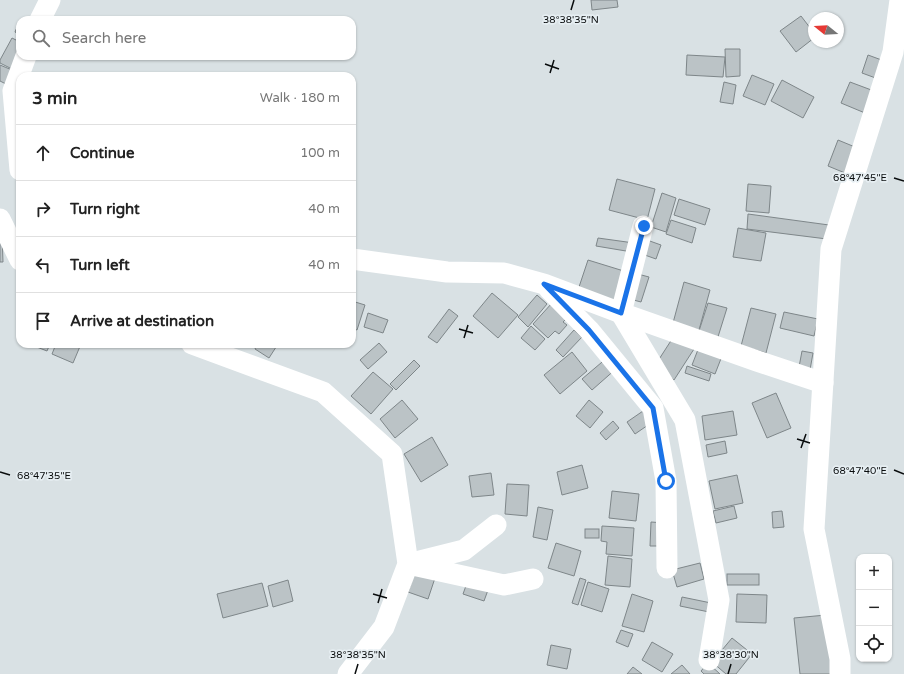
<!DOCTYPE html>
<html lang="en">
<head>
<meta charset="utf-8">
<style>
  body { margin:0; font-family:"Varela Round",sans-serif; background:#f2f2f2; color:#222 }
  .controls { position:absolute; right:12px; bottom:12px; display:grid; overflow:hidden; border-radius:8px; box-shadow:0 1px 3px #0004 }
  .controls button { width:36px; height:36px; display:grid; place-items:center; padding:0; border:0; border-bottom:1px solid #e0e0e0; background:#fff; color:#222; font:20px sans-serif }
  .compass { position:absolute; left:808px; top:12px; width:36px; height:36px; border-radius:50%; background:#fff; box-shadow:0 1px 3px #0004; rotate:288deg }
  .stop { position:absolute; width:12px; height:12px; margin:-9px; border:3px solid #1a73e8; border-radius:50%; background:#fff }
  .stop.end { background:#1a73e8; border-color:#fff; box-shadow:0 1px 4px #0008 }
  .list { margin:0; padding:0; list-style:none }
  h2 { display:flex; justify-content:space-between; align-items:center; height:52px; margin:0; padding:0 16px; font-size:17px }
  h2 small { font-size:13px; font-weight:400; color:#767676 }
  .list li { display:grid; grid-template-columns:26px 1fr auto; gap:12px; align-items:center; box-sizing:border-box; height:56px; padding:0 16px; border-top:1px solid #e0e0e0 }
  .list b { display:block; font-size:15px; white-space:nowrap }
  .list em { font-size:13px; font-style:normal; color:#767676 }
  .icon { flex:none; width:22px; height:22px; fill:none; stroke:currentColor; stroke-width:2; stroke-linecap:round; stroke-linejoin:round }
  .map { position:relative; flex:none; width:904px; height:674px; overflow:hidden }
  .search { position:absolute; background:#fff; box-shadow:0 1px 3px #0004; left:16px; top:16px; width:340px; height:44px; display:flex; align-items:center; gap:10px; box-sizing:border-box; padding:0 14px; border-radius:12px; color:#767676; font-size:15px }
  .panel { position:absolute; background:#fff; box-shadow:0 1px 3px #0004; left:16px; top:72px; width:340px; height:276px; border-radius:12px }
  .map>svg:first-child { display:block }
  .building { fill:#bbc3c6; stroke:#7e8689 }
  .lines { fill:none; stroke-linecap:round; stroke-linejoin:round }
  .minor { stroke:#fff; stroke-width:21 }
  .route { stroke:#1a73e8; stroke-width:5 }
  .ticks { fill:none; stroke:#090c0d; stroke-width:1.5 }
  .ticks-label { font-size:10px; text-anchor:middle; fill:#090c0d; stroke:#e6eef2; stroke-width:3.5; stroke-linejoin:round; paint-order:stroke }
</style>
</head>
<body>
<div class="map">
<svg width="904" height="674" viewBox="0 0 904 674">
  <rect width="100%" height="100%" fill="#d9e1e4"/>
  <g class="building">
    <polygon points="591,0 617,0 618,7 592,10"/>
    <polygon points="801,16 814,33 814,38 796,52 780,31"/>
    <polygon points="18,25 20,25 20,35 15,32"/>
    <polygon points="12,38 20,42 20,56 16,71 0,63 0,60"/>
    <polygon points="725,49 740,49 740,76 726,77"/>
    <polygon points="687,55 725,57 723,77 686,75"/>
    <polygon points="868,55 887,62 881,80 862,73"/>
    <polygon points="0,65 12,70 6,84 0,81"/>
    <polygon points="752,75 774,84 765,105 743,96"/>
    <polygon points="782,80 814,97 803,118 771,101"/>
    <polygon points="724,82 736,85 733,104 720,102"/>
    <polygon points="850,82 874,91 865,113 841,103"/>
    <polygon points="838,140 855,147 845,173 828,166"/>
    <polygon points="617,179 655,189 647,220 609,210"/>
    <polygon points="748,184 771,186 769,213 746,211"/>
    <polygon points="662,193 676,198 666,232 651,227"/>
    <polygon points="679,199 710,209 705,225 674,215"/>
    <polygon points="748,214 829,225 827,239 747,229"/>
    <polygon points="671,220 696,228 692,243 666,234"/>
    <polygon points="738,228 766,233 761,261 733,257"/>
    <polygon points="0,234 2,234 3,262 0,262"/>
    <polygon points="598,238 634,243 632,252 596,246"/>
    <polygon points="647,240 661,245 656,259 642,254"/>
    <polygon points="588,260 627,272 618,302 578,290"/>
    <polygon points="634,273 649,277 641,302 626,298"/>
    <polygon points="684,282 710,290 699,330 673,323"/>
    <polygon points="492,293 518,315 498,338 473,316"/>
    <polygon points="537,295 547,304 528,327 518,317"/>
    <polygon points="352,301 365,305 357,330 352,328"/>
    <polygon points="552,303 568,317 563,322 567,325 559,334 555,331 548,338 533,324"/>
    <polygon points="708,303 727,308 717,340 698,334"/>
    <polygon points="751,308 776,314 766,353 741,346"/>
    <polygon points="449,309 458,316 437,343 428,337"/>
    <polygon points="784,312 818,319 814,336 780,328"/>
    <polygon points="368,313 388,320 383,333 364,327"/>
    <polygon points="531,326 545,339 535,350 521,338"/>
    <polygon points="574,330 582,337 563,357 556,350"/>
    <polygon points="674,336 694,349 674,380 654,367"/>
    <polygon points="379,343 387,352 368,369 360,360"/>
    <polygon points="29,344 50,344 47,351"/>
    <polygon points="56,344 81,344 73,363 52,354"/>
    <polygon points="257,344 278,344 269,358 255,349"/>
    <polygon points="699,347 722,356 715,374 692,365"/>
    <polygon points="802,351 813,353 810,370 799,367"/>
    <polygon points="572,352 587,371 560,394 544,375"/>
    <polygon points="608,357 617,368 592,390 582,379"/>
    <polygon points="414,360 420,366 396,390 390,384"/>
    <polygon points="687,366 711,374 709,381 685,373"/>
    <polygon points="373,372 393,389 371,414 351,396"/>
    <polygon points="776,393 791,428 767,438 752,403"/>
    <polygon points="402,400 418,419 395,438 380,419"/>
    <polygon points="589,400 603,412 590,428 576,416"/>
    <polygon points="643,411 651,423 635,434 627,422"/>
    <polygon points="733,411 737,435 705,440 702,416"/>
    <polygon points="613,421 619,428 606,440 600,433"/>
    <polygon points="432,437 448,465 421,482 404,454"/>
    <polygon points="725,441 727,453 708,457 706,445"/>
    <polygon points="582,465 588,488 562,495 557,472"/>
    <polygon points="491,473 494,495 472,497 469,476"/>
    <polygon points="737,475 743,503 715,509 709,481"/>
    <polygon points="507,484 529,485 527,516 505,514"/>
    <polygon points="612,491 639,494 636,521 609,518"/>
    <polygon points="734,506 737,518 716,523 713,511"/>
    <polygon points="538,507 553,510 547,540 533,537"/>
    <polygon points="782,511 784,527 773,528 772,512"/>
    <polygon points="651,522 665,523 664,546 650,546"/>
    <polygon points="602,526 634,528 632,556 606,554 607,542 601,541"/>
    <rect x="585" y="529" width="14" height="9"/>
    <polygon points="556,543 581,551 574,576 548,568"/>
    <polygon points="608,556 632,559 630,587 605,585"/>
    <polygon points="700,563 704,579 677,587 672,570"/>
    <polygon points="415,571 435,578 428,599 408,592"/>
    <rect x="727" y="574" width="32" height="11"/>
    <polygon points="580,578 586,580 578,605 572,603"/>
    <polygon points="288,580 293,601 273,607 268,586"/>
    <polygon points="588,582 609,589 602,612 581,605"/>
    <polygon points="262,583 268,606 223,618 217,594"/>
    <polygon points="467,583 488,590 484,601 463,594"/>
    <polygon points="632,594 653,601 644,632 622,626"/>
    <polygon points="737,594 767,595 766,623 736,622"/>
    <polygon points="682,597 716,604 714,613 680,606"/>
    <polygon points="826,615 832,674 800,674 794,618"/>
    <polygon points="621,630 633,634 628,647 616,642"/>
    <polygon points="732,638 752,654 736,674 726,674 712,662"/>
    <polygon points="652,642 673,654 662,672 642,660"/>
    <polygon points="551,645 571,649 567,669 547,665"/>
    <polygon points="708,663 720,674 704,674 701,671"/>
    <polygon points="682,665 690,674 671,674"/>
    <polygon points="633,667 642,674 627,674"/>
  </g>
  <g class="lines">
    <g class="minor">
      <polyline points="40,20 50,0"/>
      <polyline points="20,170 13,91 26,56"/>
      <polyline points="0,219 20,260"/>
      <polyline points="643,226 621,313 685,420 719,600 709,660"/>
      <polyline points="352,259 447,272 504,273 544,284 621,313 757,361 823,383"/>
      <polyline points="549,289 589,330 653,408 666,481 667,568"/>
      <polyline points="192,344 323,392 392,454 408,564 384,627 348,674"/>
      <polyline points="496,525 464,550 408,564 504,585 533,579"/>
      <polyline points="840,674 840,659 814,529 831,249 893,52 900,0"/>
    </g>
  </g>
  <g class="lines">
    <polyline class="route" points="644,226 621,313 544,284 589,330 653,408 666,481"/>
  </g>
  <path class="ticks" d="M571,10L574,0M545,64L559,69M550,73L554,60M894,178L904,181M459,329L473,333M464,338L468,325M797,439L810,443M801,448L806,434M894,470L904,474M0,472L10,475M373,594L387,598M378,603L382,589M355,674L358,664M728,674L731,664"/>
  <g class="ticks-label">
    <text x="571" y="23">38°38'35"N</text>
    <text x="860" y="181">68°47'45"E</text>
    <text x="860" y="474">68°47'40"E</text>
    <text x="44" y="479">68°47'35"E</text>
    <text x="358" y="658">38°38'35"N</text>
    <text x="731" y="658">38°38'30"N</text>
  </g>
</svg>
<div class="controls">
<button>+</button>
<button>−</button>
<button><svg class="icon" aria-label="locate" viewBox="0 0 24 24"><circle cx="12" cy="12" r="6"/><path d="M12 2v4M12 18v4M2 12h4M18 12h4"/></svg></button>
</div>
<svg class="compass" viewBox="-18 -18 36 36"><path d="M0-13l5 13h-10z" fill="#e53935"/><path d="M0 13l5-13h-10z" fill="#767676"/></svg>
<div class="stop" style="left:666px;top:481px"></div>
<div class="stop end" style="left:644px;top:226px"></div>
<div class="search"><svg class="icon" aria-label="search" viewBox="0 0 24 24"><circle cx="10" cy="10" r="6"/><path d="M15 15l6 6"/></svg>Search here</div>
<section class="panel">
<h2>3 min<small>Walk · 180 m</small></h2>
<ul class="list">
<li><svg class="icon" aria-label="ahead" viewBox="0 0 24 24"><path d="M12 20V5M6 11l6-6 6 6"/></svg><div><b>Continue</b></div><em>100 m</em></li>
<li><svg class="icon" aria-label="right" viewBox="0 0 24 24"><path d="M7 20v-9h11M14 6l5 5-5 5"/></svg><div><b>Turn right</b></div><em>40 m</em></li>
<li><svg class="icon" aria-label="left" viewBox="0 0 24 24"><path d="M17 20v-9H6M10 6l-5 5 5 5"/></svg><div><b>Turn left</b></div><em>40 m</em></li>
<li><svg class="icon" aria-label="arrive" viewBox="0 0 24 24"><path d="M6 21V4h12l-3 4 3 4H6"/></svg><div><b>Arrive at destination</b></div></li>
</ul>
</section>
</div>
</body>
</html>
